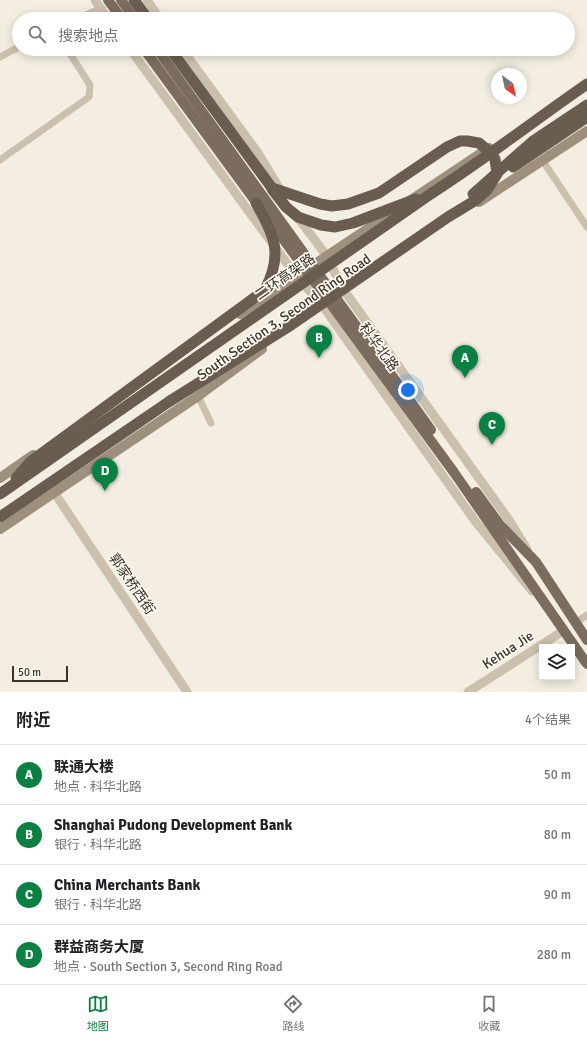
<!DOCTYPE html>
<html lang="zh">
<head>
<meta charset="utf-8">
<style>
  body { margin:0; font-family:Signika,"Noto Sans SC",sans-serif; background:#f2f2f2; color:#202124 }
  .controls { position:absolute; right:12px; bottom:12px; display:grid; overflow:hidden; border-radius:0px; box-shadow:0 2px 10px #0003 }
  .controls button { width:36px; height:36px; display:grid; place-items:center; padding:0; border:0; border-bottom:1px solid #e0e0e0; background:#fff; color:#202124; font:20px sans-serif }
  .compass { position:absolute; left:491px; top:68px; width:36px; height:36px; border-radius:50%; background:#fff; box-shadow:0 2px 10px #0003; rotate:147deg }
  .scale { position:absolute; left:12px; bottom:10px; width:56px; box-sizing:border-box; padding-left:4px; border:2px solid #3a322b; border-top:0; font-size:11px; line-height:14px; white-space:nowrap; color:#3a322b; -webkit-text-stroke:3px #faf7ee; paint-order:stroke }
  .you { position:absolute; left:408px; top:390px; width:14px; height:14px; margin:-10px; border:3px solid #fff; border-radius:50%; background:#1a73e8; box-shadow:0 0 0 6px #1a73e833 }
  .badge { display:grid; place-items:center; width:26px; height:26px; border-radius:50%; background:#0b8043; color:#fff; font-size:13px; font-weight:700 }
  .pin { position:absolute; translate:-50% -33px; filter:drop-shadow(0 1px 2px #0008) }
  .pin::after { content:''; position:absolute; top:21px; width:14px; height:12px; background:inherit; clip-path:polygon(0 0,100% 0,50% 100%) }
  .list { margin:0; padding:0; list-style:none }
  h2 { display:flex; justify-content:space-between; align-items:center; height:52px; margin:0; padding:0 16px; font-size:17px }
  h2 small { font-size:13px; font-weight:400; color:#757577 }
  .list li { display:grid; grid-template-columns:26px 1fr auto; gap:12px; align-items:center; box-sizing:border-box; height:60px; padding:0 16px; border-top:1px solid #e0e0e0 }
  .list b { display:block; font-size:15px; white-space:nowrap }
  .list p { margin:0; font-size:13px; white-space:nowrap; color:#757577 }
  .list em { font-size:13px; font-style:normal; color:#757577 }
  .icon { flex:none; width:22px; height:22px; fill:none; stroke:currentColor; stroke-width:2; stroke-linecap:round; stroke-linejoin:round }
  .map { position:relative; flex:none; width:587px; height:692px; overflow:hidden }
  .search { position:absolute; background:#fff; box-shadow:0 2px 10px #0003; left:12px; right:12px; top:12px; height:44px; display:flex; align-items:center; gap:10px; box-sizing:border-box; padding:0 14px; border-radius:22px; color:#757577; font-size:15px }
  .sheet { height:292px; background:#fff }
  nav { display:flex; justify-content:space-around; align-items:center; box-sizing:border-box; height:56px; border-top:1px solid #e0e0e0; background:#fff; font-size:11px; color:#757577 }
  nav a { display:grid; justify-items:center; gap:2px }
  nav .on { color:#0b8043 }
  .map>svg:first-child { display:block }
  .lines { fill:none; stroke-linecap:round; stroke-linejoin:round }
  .minor { stroke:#cbc0ac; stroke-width:7 }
  .tertiary { stroke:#cbc0ac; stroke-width:9 }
  .secondary { stroke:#9f907e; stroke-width:10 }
  .primary { stroke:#7b6c5d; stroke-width:10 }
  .trunk { stroke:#6a5d50; stroke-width:11 }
  .primary-bridge { stroke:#7b6c5d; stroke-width:10 }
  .trunk-bridge { stroke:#6a5d50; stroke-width:11 }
  .labels { text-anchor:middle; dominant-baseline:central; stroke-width:3.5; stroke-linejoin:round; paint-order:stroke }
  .street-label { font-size:14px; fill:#3a322b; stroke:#faf7ee }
</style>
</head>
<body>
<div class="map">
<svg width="587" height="692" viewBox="0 0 587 692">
  <rect width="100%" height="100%" fill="#f3eee1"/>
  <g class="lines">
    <g class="minor">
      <polyline points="78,19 101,8"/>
      <polyline points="0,57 19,47"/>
      <polyline points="0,160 89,97 90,85 67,49"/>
      <polyline points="543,161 587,227"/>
      <polyline points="198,396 211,423"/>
      <polyline points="575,623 587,615"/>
    </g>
    <g class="tertiary">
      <polyline points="95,0 108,19"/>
      <polyline points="147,0 160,19"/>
      <polyline points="130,49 297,277 322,305 475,521 532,591"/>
      <polyline points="182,49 258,153 283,194"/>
      <polyline points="296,215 326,255 343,289 509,520 527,549"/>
      <polyline points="54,492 187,692"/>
      <polyline points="468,692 563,631"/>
    </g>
    <g class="secondary">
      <polyline points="479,202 587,131"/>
      <polyline points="240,314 489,148"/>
      <polyline points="0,478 33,455"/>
      <polyline points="0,529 198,396 262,349"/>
    </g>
    <g class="primary">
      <polyline points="108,0 122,19"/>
      <polyline points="121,0 135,19"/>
      <polyline points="453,471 587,664"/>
      <polyline points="476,492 500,525 536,562 587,640"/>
    </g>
    <g class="trunk">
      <polyline points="134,0 148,19"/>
      <polyline points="170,49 272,188"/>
      <polyline points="513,167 587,117"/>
      <path d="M432,193C485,159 535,120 587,84"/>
      <polyline points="473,194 533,141 587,105"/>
      <polyline points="0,517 170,401"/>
    </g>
    <g class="primary-bridge">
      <polyline points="144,49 453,471"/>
      <polyline points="157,49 431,430"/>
    </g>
    <g class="trunk-bridge">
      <polyline points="272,189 286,207 298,217 321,225 335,227 353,223 416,199"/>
      <polyline points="170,401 291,325 448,217 476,200 487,190 497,174 495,159 491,153 479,143 467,141 460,141 447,147 379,193 348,204 332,206 320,204 272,188"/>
      <path d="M16,478L30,462L265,290C283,254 275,237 256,203"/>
      <polyline points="0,494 432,193"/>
    </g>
  </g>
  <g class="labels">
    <g class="street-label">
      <text transform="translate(285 277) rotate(-35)">二环高架路</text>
      <text transform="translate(284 317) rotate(-35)">South Section 3, Second Ring Road</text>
      <text transform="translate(379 347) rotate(54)">科华北路</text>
      <text transform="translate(132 584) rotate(56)">郭家桥西街</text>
      <text transform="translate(508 650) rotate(-33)">Kehua Jie</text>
    </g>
  </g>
</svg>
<div class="controls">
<button><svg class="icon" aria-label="layers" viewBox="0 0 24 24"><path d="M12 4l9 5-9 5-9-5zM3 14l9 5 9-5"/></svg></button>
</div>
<svg class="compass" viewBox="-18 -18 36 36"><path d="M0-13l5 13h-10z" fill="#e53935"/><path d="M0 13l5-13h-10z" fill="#757577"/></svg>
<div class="scale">50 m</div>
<div class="you"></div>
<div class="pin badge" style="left:465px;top:378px">A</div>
<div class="pin badge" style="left:319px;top:358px">B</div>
<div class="pin badge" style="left:492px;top:445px">C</div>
<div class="pin badge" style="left:105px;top:491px">D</div>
<div class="search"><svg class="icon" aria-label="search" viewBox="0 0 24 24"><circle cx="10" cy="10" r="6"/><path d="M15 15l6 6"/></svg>搜索地点</div>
</div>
<section class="sheet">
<h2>附近<small>4个结果</small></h2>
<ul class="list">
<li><span class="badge">A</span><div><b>联通大楼</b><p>地点 · 科华北路</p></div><em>50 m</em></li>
<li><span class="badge">B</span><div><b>Shanghai Pudong Development Bank</b><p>银行 · 科华北路</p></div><em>80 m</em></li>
<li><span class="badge">C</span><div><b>China Merchants Bank</b><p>银行 · 科华北路</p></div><em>90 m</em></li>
<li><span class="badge">D</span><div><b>群益商务大厦</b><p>地点 · South Section 3, Second Ring Road</p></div><em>280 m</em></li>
</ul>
</section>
<nav>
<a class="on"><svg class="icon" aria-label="map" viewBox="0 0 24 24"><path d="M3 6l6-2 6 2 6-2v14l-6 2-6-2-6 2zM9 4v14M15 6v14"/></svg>地图</a>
<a><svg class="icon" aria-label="directions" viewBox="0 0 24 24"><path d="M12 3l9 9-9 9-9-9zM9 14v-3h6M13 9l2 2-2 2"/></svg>路线</a>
<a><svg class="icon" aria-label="saved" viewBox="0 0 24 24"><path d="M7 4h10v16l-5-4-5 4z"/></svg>收藏</a>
</nav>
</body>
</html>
